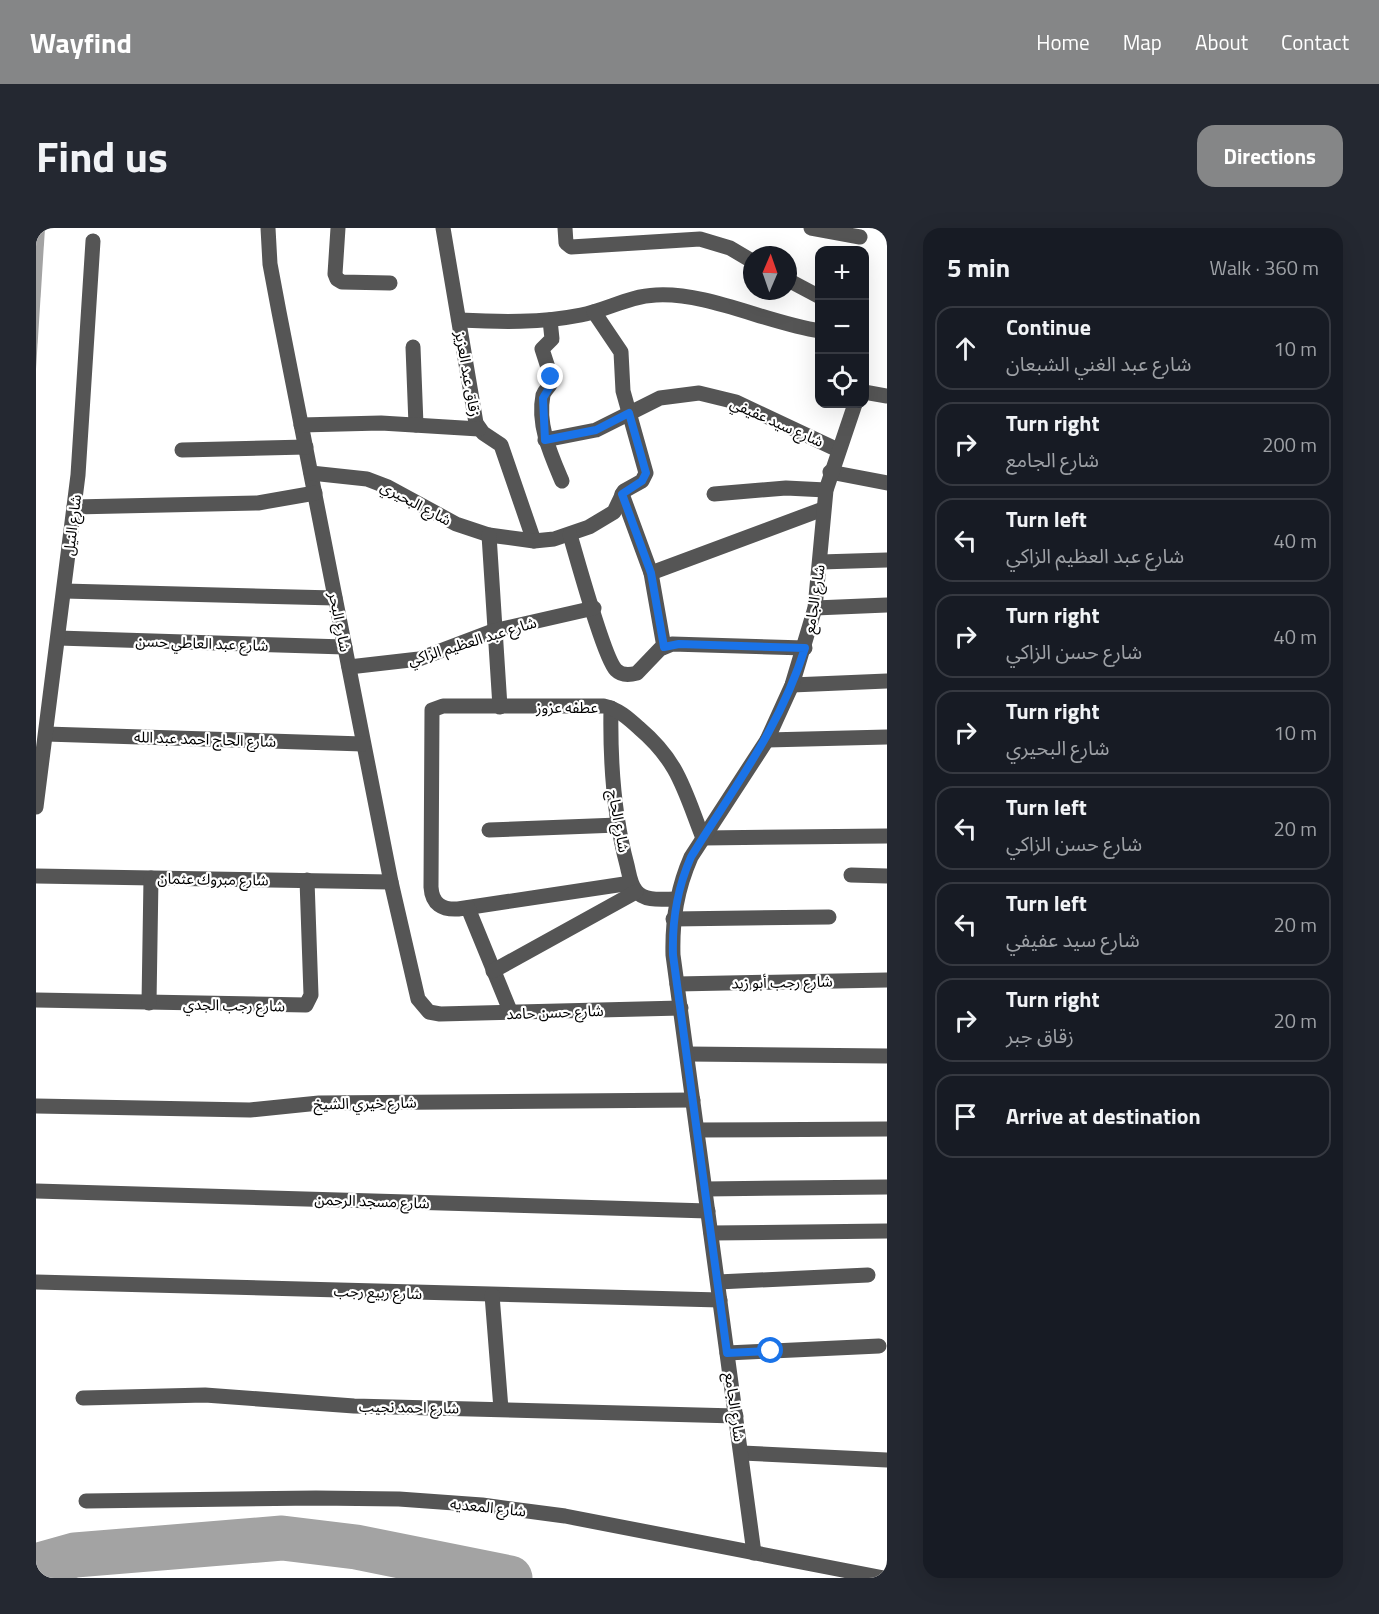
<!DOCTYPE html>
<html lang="en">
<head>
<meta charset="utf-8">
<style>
  body { margin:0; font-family:"Titillium Web","Noto Sans Arabic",sans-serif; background:#242831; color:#f1f3f6 }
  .controls { position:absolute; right:18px; top:18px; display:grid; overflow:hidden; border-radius:12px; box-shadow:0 6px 24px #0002 }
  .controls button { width:54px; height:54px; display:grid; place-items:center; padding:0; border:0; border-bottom:2px solid #363941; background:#171b24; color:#f1f3f6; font:30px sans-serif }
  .compass { position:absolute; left:707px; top:18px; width:54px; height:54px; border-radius:50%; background:#171b24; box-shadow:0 6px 24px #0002; rotate:2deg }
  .stop { position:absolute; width:18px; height:18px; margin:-14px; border:4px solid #1a73e8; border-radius:50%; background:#fff }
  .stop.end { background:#1a73e8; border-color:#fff; box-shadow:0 2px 6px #0008 }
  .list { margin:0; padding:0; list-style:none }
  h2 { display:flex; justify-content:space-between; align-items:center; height:78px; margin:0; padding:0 24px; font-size:26px }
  h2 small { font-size:20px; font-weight:400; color:#9ea1a6 }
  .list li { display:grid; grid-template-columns:39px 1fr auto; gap:18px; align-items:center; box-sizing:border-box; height:84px; margin:0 12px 12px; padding:0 12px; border:2px solid #363941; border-radius:18px }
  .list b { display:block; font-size:22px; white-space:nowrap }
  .list p { margin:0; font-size:20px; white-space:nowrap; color:#9ea1a6 }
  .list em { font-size:20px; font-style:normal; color:#9ea1a6 }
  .icon { flex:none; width:33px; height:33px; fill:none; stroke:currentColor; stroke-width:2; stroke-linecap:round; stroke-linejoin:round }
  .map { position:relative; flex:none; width:851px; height:1350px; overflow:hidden; border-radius:18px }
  header { display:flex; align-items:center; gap:36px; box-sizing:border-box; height:84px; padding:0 30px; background:#858687; color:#fff }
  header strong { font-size:28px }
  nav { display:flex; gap:33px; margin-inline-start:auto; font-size:21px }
  .intro { display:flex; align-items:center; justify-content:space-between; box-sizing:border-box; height:144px; padding:0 36px }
  h1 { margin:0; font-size:42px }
  .button { padding:15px 27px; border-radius:18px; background:#858687; color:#fff; font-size:21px; font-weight:700 }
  main { display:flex; gap:36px; padding:0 36px }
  aside { flex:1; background:#171b24; border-radius:18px; box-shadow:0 6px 24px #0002 }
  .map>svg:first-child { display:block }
  .water { fill:#a3a3a3 }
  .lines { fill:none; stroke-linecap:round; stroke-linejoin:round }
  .river { stroke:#a3a3a3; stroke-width:45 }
  .minor { stroke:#555; stroke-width:15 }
  .route { stroke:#1a73e8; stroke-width:8 }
  .labels { text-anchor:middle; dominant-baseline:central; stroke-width:4.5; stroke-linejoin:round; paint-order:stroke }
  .street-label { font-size:15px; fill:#000; stroke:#fff }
</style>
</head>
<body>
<header>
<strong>Wayfind</strong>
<nav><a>Home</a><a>Map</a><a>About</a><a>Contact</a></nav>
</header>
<div class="intro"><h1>Find us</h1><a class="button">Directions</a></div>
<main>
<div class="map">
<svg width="851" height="1350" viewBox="0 0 851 1350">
  <rect width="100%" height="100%" fill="#fff"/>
  <polygon class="water" points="0,0 9,0 0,141"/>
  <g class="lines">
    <polyline class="river" points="0,1338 39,1327 246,1310 320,1319 474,1350"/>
    <g class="minor">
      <polyline points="232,0 234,36 243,84 355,654 382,771 393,784 404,786 645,780"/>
      <polyline points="302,0 299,46 301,51 306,54 354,55"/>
      <polyline points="407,0 440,195 447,205 465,217 498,313"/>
      <polyline points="529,0 530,15 535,19 664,11 694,20 716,33"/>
      <polyline points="775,0 824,9"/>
      <polyline points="752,52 784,69"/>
      <path d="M423,92C464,94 505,95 545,87C571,82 593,68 620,67C671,64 731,95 784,103"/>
      <path d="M514,92L516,111L506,121L516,152C515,158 509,161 507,167C501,197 515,227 526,253"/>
      <polyline points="377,119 380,197"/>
      <polyline points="828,164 851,168"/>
      <polyline points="265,197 345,195 443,201"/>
      <polyline points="509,212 560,202 624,170 663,165 700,174 802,222"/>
      <polyline points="146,222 270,219"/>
      <polyline points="794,244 851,255"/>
      <polyline points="275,245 331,251 352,259 420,296 453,307 498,313 518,311 553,299 578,284 588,263 606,253 610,245 587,163 585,124 558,84"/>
      <polyline points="586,266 615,345 628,419"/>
      <polyline points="678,266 750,260 790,262"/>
      <polyline points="38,279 222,275 279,265"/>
      <polyline points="453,307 464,479"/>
      <path d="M534,307C541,330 568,430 580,442C586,448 594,447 601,445L624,421L636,416L769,420"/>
      <polyline points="784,334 851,332"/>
      <polyline points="615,345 787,281"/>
      <polyline points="28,363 299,370"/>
      <polyline points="779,380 851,377"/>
      <polyline points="22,410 309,419"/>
      <polyline points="313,439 383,431 457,403 558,380"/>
      <polyline points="756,457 851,453"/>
      <path d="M575,480C574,533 577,585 591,637C593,645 594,656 600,663C609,674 627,671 640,671"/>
      <polyline points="10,506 327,516"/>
      <polyline points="731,512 851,509"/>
      <polyline points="0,579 42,247 57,13"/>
      <polyline points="453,602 582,597"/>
      <polyline points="815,647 851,648"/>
      <polyline points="0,648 355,654"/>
      <path d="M595,655L422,681C406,682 396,676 395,659L396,482L407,478H568C582,481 592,490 603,500C643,534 648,562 667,610L851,608"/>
      <polyline points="432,680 475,785"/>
      <polyline points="637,691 793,689"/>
      <polyline points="457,743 600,664"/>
      <polyline points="641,756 851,752"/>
      <polyline points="0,772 270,777 275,767 271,652"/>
      <polyline points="113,775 115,650"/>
      <polyline points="651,826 851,828"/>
      <polyline points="0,878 214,882 283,875 657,872"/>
      <polyline points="661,902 851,901"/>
      <polyline points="669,961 851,959"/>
      <polyline points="0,963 672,983"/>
      <polyline points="675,1005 851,1003"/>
      <polyline points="0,1054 684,1072"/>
      <polyline points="682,1054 832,1047"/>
      <polyline points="456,1067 465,1181"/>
      <polyline points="691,1125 843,1118"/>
      <polyline points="47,1170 169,1167 318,1178 700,1188"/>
      <polyline points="706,1225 851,1232"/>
      <polyline points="50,1273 280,1270 363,1271 446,1277 529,1288 848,1350"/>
      <path d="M718,1325L637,727C636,691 641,661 655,629L731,512L756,457L779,380L790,262L819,176"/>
    </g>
  </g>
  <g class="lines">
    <path class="route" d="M515,149L516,155L507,170L509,212L560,202L593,185L610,245L606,253L586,266L615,345L628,419L643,416L769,420C744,500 698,559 655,629C641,661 636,691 637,727L691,1125L735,1123"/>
  </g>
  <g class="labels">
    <g class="street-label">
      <text transform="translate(432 146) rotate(80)">زقاق عبد العزيز</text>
      <text transform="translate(741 194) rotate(24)">شارع سيد عفيفي</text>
      <text transform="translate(380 275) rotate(28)">شارع البحيري</text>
      <text transform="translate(36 297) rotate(-83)">شارع النيل</text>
      <text transform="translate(778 371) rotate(-81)">شارع الجامع</text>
      <text transform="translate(304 394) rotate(79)">شارع البحر</text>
      <text transform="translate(436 413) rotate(-17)">شارع عبد العظيم الزاكي</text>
      <text transform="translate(166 415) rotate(2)">شارع عبد العاطي حسن</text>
      <text x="531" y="479">عطفه عزوز</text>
      <text transform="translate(169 511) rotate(2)">شارع الحاج احمد عبد الله</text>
      <text transform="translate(583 593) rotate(80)">شارع الحاج</text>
      <text transform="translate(177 651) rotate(1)">شارع مبروك عثمان</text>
      <text transform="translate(746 754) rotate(-1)">شارع رجب أبو زيد</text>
      <text transform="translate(198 777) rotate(1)">شارع رجب الجدي</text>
      <text transform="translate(519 784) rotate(-2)">شارع حسن حامد</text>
      <text transform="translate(329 875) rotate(-1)">شارع خيري الشيخ</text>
      <text transform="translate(336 973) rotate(2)">شارع مسجد الرحمن</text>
      <text transform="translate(342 1064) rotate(2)">شارع ربيع رجب</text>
      <text transform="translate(373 1179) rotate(1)">شارع احمد نجيب</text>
      <text transform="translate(699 1179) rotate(82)">شارع الجامع</text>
      <text transform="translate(452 1279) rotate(6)">شارع المعديه</text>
    </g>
  </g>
</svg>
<div class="controls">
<button>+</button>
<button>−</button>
<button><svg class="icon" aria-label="locate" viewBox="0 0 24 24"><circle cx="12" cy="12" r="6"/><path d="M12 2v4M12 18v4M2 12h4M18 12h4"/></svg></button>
</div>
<svg class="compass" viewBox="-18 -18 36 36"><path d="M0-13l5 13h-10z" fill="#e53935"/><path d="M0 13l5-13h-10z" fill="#9ea1a6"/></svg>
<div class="stop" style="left:735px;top:1123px"></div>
<div class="stop end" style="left:515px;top:149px"></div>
</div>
<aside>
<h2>5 min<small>Walk · 360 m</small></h2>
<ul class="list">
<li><svg class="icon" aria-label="ahead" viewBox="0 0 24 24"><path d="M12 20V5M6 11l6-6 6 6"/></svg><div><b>Continue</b><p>شارع عبد الغني الشبعان</p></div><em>10 m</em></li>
<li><svg class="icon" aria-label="right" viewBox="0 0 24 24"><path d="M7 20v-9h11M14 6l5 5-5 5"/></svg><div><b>Turn right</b><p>شارع الجامع</p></div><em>200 m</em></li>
<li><svg class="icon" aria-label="left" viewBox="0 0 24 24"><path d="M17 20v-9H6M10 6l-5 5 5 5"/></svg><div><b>Turn left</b><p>شارع عبد العظيم الزاكي</p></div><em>40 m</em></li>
<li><svg class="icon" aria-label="right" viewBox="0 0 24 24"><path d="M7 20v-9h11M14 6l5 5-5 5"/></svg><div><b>Turn right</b><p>شارع حسن الزاكي</p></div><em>40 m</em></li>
<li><svg class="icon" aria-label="right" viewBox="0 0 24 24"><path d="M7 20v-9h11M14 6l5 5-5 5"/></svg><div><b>Turn right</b><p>شارع البحيري</p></div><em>10 m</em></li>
<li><svg class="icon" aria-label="left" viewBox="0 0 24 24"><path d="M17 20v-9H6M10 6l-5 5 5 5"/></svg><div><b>Turn left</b><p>شارع حسن الزاكي</p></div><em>20 m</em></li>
<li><svg class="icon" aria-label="left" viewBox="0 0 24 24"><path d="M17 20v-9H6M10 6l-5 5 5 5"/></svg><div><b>Turn left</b><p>شارع سيد عفيفي</p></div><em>20 m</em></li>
<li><svg class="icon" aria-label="right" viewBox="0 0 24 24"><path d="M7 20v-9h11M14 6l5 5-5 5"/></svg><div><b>Turn right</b><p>زقاق جبر</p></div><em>20 m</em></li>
<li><svg class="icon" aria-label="arrive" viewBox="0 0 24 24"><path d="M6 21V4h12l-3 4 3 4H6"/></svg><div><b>Arrive at destination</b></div></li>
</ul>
</aside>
</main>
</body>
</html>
